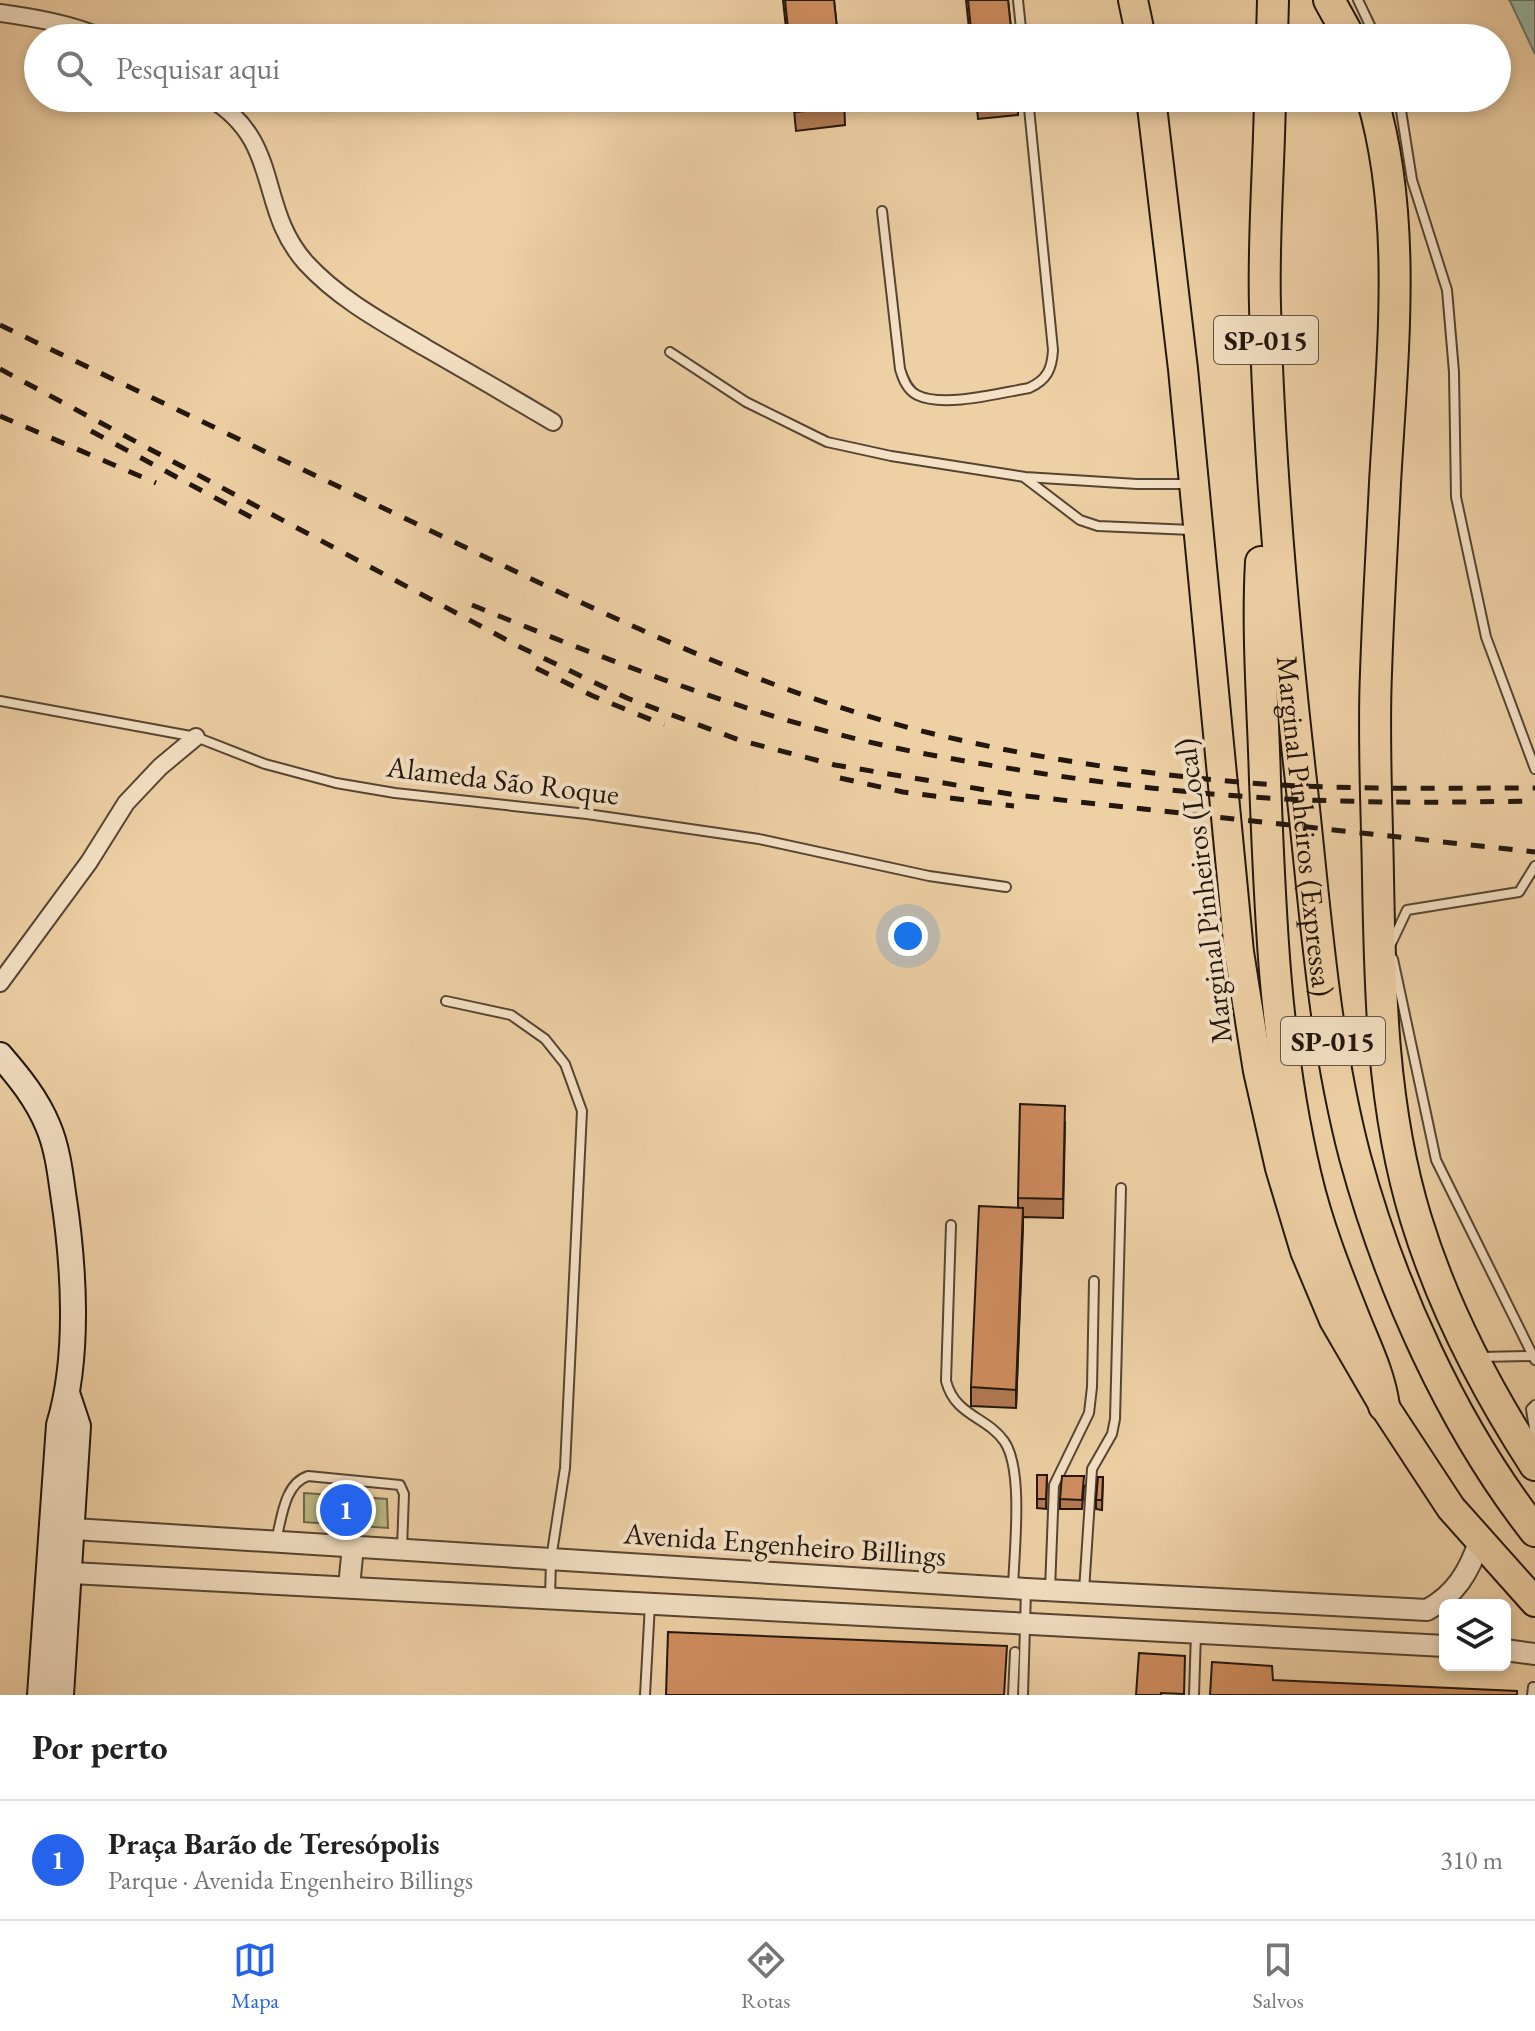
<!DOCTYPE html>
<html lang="pt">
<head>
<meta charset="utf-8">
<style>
  body { margin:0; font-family:"EB Garamond",serif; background:#f6f6f6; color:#222 }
  .controls { position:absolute; right:24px; bottom:24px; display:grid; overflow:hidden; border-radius:12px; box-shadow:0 4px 12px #0003 }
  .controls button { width:72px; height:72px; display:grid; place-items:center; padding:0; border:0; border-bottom:2px solid #e0e0e0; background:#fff; color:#222; font:40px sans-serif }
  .you { position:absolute; left:908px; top:936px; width:28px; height:28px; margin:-20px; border:6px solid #fff; border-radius:50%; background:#1a73e8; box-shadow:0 0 0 12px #1a73e833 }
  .badge { display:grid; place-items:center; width:52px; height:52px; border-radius:50%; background:#2563eb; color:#fff; font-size:26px; font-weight:700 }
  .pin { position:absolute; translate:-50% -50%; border:4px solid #fff; box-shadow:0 2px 8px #0006 }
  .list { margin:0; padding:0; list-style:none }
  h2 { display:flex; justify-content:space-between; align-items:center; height:104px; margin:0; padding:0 32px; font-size:34px }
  h2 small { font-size:26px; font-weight:400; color:#767676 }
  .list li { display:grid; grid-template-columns:52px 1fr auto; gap:24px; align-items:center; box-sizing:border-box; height:120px; padding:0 32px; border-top:2px solid #e0e0e0 }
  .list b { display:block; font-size:30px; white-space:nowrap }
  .list p { margin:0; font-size:26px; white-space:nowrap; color:#767676 }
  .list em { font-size:26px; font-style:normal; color:#767676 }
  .icon { flex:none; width:44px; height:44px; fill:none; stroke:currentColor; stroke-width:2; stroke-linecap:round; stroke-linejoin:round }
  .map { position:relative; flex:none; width:1535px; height:1695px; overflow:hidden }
  .search { position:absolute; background:#fff; box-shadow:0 4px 12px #0003; left:24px; right:24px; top:24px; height:88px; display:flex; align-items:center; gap:20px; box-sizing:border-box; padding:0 28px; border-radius:44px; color:#767676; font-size:30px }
  .sheet { height:224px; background:#fff }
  nav { display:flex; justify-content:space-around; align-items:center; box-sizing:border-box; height:112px; border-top:2px solid #e0e0e0; background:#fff; font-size:22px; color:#767676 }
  nav a { display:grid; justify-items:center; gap:4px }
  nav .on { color:#2563eb }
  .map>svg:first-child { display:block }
  .green { fill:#bcba84; stroke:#706848; stroke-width:2 }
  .water { fill:#99b7a6; stroke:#6a7769; stroke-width:2 }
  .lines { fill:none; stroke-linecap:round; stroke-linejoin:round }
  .service-casing { stroke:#564433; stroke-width:12 }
  .minor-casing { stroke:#564433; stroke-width:20 }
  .tertiary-casing { stroke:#564433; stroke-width:24 }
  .secondary-casing { stroke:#23160d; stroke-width:28 }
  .trunk-casing { stroke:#23160d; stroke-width:32 }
  .motorway-casing { stroke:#23160d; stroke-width:34 }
  .service { stroke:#f4e0c4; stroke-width:8 }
  .minor { stroke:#f4e0c4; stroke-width:16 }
  .tertiary { stroke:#f4e0c4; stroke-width:20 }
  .secondary { stroke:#f4e0c4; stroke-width:24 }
  .trunk { stroke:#eed0a5; stroke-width:28 }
  .motorway { stroke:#eed0a5; stroke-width:30 }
  .rail { stroke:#23160d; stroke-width:5; stroke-dasharray:14 14; stroke-linecap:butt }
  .wall { fill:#b27952; stroke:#23160d; stroke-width:2 }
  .shaded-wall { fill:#916342; stroke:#23160d; stroke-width:2 }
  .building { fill:#cf8d5f; stroke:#23160d; stroke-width:2 }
  .labels { text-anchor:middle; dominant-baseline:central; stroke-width:8; stroke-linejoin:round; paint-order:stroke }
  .shield { fill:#f4e0c4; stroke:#625344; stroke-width:2 }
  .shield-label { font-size:28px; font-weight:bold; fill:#23160d }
  .street-label { font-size:30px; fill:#23160d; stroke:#f4e0c4 }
</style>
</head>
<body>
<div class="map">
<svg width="1535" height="1695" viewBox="0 0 1535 1695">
  <rect width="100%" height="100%" fill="#eed0a5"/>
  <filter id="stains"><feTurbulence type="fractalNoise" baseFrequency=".0025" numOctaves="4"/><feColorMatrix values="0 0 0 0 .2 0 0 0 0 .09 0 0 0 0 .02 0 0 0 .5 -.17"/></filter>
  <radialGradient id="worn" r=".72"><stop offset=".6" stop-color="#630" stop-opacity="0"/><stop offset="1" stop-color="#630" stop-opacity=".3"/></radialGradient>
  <polygon class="green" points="304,1493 387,1499 388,1528 304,1522"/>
  <polygon class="water" points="1509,0 1535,0 1535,54 1510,1"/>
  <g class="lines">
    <g class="service-casing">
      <g id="service">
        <polyline points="1018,0 1022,38"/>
        <polyline points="1358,0 1376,38"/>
        <polyline points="1399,98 1412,180 1447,290 1454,372 1456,497 1486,637 1535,769"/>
        <path d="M882,211L900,369C903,379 907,390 917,395C943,408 1000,393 1029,388C1047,380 1052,369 1053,350L1028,98"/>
        <polyline points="670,352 746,402 827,442 891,456 1025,477 1137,484 1189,484"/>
        <polyline points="1025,478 1080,520 1098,526 1192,530"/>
        <polyline points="0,701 196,737 265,764 336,783 395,793 587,814 759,839 929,876 1006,887"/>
        <polyline points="1390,946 1407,910 1519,892 1535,866"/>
        <polyline points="1393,959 1436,1160 1535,1360"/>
        <polyline points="446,1001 511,1015 545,1039 565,1064 582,1111 565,1468 551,1559 550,1598"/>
        <path d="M951,1225L946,1381C955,1416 986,1416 1004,1441C1024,1469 1014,1552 1013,1588"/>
        <polyline points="1481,1357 1532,1356"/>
        <polyline points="1535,1405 1531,1409 1535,1435"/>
        <path d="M276,1540C282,1518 284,1484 308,1476L400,1485L404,1494L402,1548"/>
        <polyline points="1050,1590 1054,1485 1089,1413 1092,1387 1094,1281"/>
        <polyline points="1084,1591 1092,1469 1112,1434 1115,1419 1121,1188"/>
        <polyline points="645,1695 650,1604"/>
        <polyline points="1013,1695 1015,1652"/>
        <polyline points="1023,1695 1026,1590"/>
        <polyline points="1194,1695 1196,1633"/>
        <polyline points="1532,1695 1533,1687 1535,1688"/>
      </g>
    </g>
    <g class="minor-casing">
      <g id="minor">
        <path d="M0,13C36,18 70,24 103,38"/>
        <path d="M210,98C283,142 256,207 306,263C340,300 384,323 426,348C468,372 511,397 553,422"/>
        <polyline points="0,983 89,862 126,803 160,767 196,737"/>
      </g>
    </g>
    <g class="tertiary-casing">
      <g id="tertiary">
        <path d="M58,1528L1026,1589L1427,1610C1455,1595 1469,1572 1479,1542"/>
        <polyline points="53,1572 1445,1646"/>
        <polyline points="349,1587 353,1546"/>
        <polyline points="1505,1650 1535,1654"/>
      </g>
    </g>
    <g class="secondary-casing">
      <g id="secondary">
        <path d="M0,1055C19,1077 37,1099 48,1126C57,1147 60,1171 63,1193C74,1264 80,1356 59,1425L40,1695"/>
        <polyline points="61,1695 78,1426 68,1396"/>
      </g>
    </g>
    <g class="trunk-casing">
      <g id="trunk">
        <polyline points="1133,0 1141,38"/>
        <polyline points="1151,98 1183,369 1239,952 1258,1071 1280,1168 1305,1251 1334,1320 1384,1406 1451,1508 1535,1602"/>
      </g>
    </g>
    <g class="motorway-casing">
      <g id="motorway">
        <polyline points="1329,0 1350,38"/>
        <polyline points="1272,38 1273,0"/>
        <path id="s1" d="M1270,98C1269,167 1263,237 1265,306C1269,467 1283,622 1301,781C1315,906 1323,1035 1355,1157C1390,1286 1452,1425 1535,1531"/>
        <path d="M1372,98C1408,219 1392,358 1385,483C1382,546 1378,610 1376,673C1373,741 1377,809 1378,877C1380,992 1382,1108 1416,1219C1443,1307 1485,1388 1535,1465"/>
        <path d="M1261,562C1257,634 1263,707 1265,780C1270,913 1275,1047 1306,1177C1317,1224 1335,1270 1353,1315C1365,1346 1379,1372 1384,1406"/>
      </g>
    </g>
    <use href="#service" class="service"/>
    <use href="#minor" class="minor"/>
    <use href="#tertiary" class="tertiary"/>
    <use href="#secondary" class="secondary"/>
    <use href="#trunk" class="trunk"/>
    <use href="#motorway" class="motorway"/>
    <g class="rail">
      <path d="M0,325C150,397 300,468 450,540C606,615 765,693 934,734C1038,759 1143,774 1249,783C1344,790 1440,788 1535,788"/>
      <polyline points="0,369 518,646 627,698 739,740 835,765 1016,795 1535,852"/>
      <polyline points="0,416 156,483"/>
      <polyline points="91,431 260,522"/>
      <path d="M472,605C617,664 771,725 926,754C1062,779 1202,798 1341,801C1406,803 1470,802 1535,801"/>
      <polyline points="536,668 593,696 664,725"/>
      <polyline points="840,778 903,792 1014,806"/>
    </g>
  </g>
  <g class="wall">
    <polygon points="783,0 834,0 838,38 787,38"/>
    <polygon points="966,0 1008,0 1012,38 970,38"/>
    <polygon points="793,98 844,98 845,125 796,131"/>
    <polygon points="976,98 1018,98 1018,115 978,119"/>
    <polygon points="1065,1124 1063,1218 1023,1217 1016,1408 971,1406 971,1387 1018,1208 1018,1198"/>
    <polygon points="1037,1475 1047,1475 1046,1509 1037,1508"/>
    <polygon points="1103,1477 1102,1510 1096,1509 1096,1500"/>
    <polygon points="1084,1486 1082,1509 1060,1509 1060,1499"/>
  </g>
  <polygon class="shaded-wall" points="1023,1208 1023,1227 1016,1408 1016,1390"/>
  <g class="building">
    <polygon points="785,0 834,0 838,38 789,38"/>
    <polygon points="968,0 1008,0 1012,38 972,38"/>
    <polygon points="795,98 844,98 845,107 796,112"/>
    <polygon points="978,98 1006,98 978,101"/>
    <polygon points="1020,1104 1065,1106 1063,1199 1018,1198"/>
    <polygon points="979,1206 1023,1208 1016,1390 971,1387"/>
    <polygon points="1037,1475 1047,1475 1046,1499 1037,1499"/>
    <polygon points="1062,1476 1084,1476 1082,1500 1060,1499"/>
    <polygon points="1098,1477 1103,1477 1102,1500 1096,1500"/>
    <polygon points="668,1632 1007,1646 1004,1695 666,1695"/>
    <polygon points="1139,1653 1185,1656 1184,1694 1161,1693 1161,1695 1136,1695"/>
    <polygon points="1212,1662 1272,1666 1273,1680 1517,1691 1517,1695 1210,1695"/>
  </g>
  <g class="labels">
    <g class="shield">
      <rect x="1214" y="316" width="104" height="48" rx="6"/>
      <rect x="1281" y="1017" width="104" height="48" rx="6"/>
    </g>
    <g class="shield-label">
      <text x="1266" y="340">SP-015</text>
      <text x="1333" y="1041">SP-015</text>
    </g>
    <g class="street-label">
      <text transform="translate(503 780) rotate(7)">Alameda São Roque</text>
      <text stroke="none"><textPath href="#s1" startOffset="730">Marginal Pinheiros (Expressa)</textPath></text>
      <text transform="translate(1203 891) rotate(-97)">Marginal Pinheiros (Local)</text>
      <text transform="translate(785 1544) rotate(4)">Avenida Engenheiro Billings</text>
    </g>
  </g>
  <rect width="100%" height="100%" filter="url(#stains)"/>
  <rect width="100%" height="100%" fill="url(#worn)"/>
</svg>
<div class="controls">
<button><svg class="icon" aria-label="layers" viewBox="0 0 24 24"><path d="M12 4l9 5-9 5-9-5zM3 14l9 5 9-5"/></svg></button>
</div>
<div class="you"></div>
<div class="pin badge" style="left:346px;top:1510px">1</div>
<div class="search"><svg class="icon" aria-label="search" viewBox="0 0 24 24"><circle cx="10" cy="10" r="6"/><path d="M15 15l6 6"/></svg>Pesquisar aqui</div>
</div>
<section class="sheet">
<h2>Por perto<small></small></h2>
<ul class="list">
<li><span class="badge">1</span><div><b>Praça Barão de Teresópolis</b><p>Parque · Avenida Engenheiro Billings</p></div><em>310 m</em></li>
</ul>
</section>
<nav>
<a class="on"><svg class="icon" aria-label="map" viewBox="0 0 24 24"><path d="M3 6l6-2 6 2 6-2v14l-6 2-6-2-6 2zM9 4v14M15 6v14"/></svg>Mapa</a>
<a><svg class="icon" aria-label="directions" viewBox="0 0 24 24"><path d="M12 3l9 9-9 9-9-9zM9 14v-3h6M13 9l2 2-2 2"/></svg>Rotas</a>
<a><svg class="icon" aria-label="saved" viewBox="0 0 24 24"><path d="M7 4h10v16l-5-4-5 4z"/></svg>Salvos</a>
</nav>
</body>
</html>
